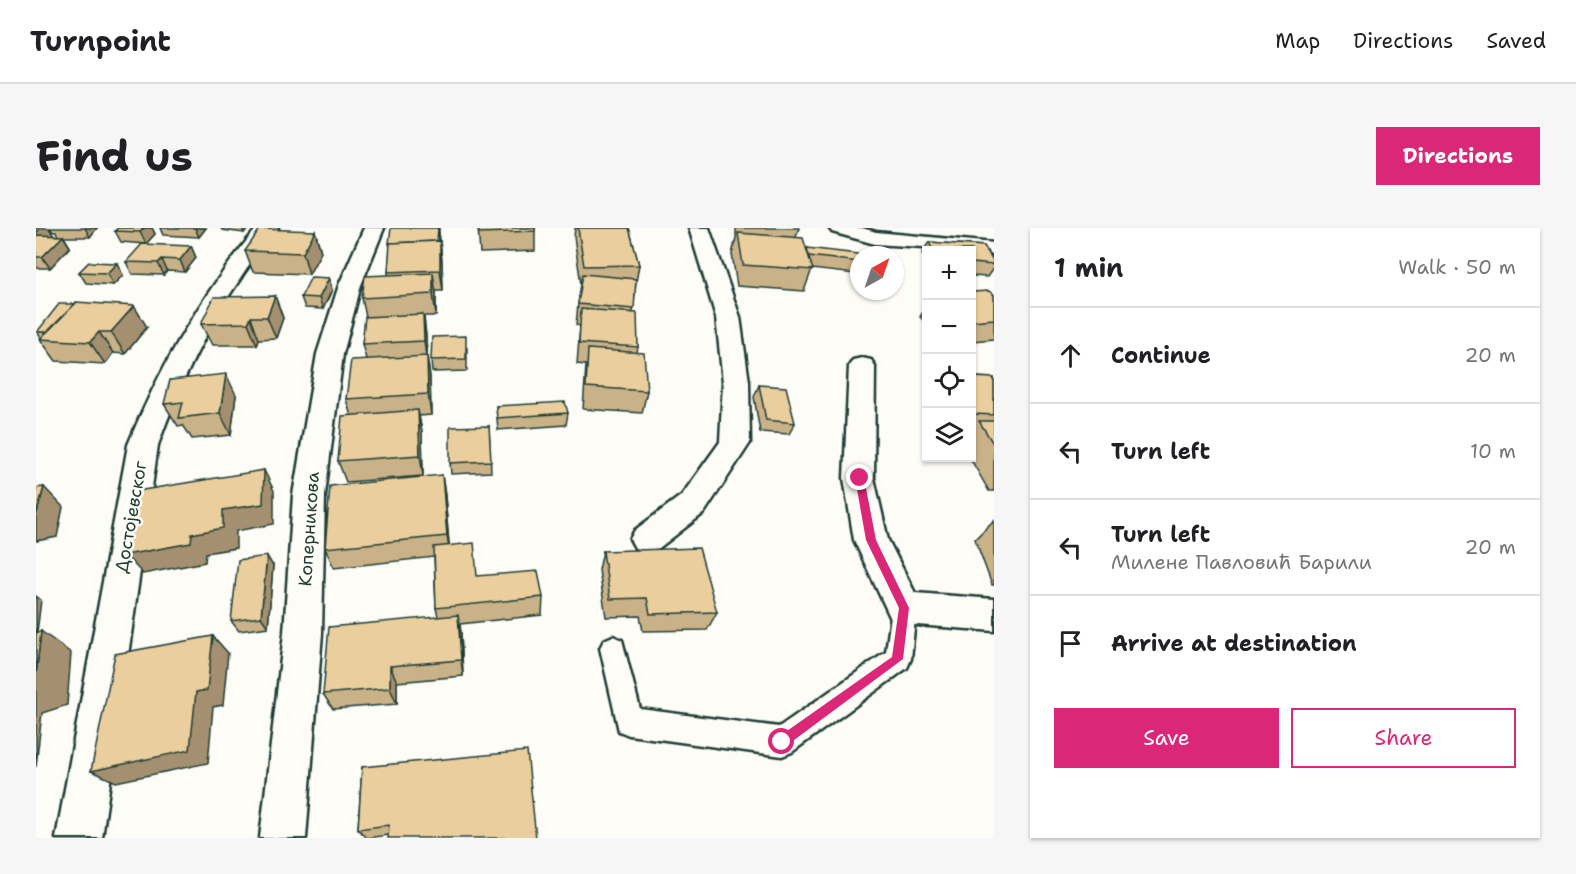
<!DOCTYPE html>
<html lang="en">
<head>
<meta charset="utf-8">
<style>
  body { margin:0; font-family:"Shantell Sans",sans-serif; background:#f6f6f6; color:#202124 }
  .controls { position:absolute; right:18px; top:18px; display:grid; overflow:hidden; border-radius:0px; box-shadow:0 2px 4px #0004 }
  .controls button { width:54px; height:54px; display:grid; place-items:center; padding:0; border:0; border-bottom:2px solid #e0e0e0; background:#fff; color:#202124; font:30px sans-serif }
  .compass { position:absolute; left:814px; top:18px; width:54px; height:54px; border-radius:50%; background:#fff; box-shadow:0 2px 4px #0004; rotate:40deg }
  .stop { position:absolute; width:18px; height:18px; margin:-14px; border:4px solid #db2777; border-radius:50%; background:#fff }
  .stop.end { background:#db2777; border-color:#fff; box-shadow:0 2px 6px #0008 }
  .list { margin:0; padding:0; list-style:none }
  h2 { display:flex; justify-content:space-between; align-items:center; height:78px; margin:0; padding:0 24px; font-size:26px }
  h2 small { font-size:20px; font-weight:400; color:#757577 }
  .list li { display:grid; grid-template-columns:39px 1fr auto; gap:18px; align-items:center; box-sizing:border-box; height:96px; padding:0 24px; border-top:2px solid #e0e0e0 }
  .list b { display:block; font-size:22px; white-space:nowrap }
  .list p { margin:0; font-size:20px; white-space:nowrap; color:#757577 }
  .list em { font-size:20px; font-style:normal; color:#757577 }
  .actions { display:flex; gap:12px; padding:18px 24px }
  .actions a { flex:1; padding:14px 0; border:2px solid #db2777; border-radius:0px; text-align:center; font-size:21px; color:#db2777 }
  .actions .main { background:#db2777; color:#fff }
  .icon { flex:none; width:33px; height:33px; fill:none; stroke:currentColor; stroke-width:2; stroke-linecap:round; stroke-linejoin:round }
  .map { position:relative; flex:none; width:958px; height:610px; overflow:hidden; border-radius:0px }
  header { display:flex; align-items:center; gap:36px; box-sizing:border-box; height:84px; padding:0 30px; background:#fff; border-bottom:2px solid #e0e0e0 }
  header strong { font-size:28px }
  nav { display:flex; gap:33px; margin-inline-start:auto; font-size:21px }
  .intro { display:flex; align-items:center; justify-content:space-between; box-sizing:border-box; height:144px; padding:0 36px }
  h1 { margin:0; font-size:42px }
  .button { padding:15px 27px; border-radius:0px; background:#db2777; color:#fff; font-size:21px; font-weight:700 }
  main { display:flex; gap:36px; padding:0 36px }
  aside { flex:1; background:#fff; border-radius:0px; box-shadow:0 2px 4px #0004 }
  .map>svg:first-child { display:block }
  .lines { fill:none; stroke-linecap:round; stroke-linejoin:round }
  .service-casing { stroke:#1f3d34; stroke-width:5 }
  .minor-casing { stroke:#1f3d34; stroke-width:5 }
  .service { fill:#fdfcf7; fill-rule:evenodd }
  .minor { fill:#fdfcf7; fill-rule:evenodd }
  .wall { fill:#c9b188; stroke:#1f3d34; stroke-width:1.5 }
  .shaded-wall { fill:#a4906f; stroke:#1f3d34; stroke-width:1.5 }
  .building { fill:#eace9e; stroke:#1f3d34; stroke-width:1.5 }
  .route { fill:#db2777 }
  .labels { text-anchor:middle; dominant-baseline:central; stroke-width:5; stroke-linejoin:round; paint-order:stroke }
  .street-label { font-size:18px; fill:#1f3d34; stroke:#fdfcf7 }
</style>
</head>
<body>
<header>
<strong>Turnpoint</strong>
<nav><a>Map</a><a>Directions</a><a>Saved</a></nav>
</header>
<div class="intro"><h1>Find us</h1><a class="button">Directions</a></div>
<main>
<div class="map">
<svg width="958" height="610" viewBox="0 0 958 610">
  <rect width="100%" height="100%" fill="#fdfcf7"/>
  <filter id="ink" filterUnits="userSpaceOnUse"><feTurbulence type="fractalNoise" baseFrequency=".0167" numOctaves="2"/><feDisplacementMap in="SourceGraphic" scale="12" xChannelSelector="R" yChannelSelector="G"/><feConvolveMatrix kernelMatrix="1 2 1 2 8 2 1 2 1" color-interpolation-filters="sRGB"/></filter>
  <g filter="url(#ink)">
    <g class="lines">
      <g class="service-casing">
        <polygon id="service" points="868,369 877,372 880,380 875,431 871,440 756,524 746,528 593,507 583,503 564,420 568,412 577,408 586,412 604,481 743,499 850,424 856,380 859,372"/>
      </g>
      <g class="minor-casing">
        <g id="minor">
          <path d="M221,0H242C231,16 217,31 206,48C170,100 143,158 122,217L66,610H20L92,217C124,138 167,65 221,0Z"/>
          <polygon points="328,0 348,0 325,57 307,126 289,267 286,405 270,610 224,610 248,405 257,267 281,126 303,57"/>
          <polygon points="653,0 673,0 704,89 713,154 714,215 668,285 623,320 611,324 599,320 594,311 599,302 646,267 684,214 687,154 680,89"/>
          <polygon points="793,0 826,0 840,4 958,15 958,27 936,25 936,22 839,16 796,4"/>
          <polygon points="826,130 835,132 839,138 838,250 852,312 879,365 958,371 958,403 868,396 855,391 818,312 808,250 813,138 817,132"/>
        </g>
      </g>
      <use href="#service" class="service"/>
      <use href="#minor" class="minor"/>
    </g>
    <g class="wall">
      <polygon points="0,0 17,7 16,8 22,8 20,4 17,4 14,0 61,0 54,9 28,9 34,19 14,40 0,40"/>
      <polygon points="82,0 116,0 119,6 110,16 85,14 79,3"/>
      <polygon points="124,0 170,0 163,9 127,7"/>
      <polygon points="185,0 212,0 208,5 186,2"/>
      <polygon points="442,0 499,0 499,23 444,25"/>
      <polygon points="539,0 593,0 603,37 600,54 597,85 602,119 601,124 611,163 606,185 547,181 550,137 541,136 544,98 540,97 542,76 545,56 538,9"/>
      <polygon points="700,0 763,0 760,9 771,22 771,20 823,28 823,38 819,46 776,41 768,63 701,58 696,26 700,10"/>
      <polygon points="279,3 285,24 273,46 217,44 209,23"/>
      <polygon points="403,5 403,13 404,13 406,34 407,63 400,63 400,88 388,88 390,108 391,128 394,149 395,187 383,188 386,204 387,248 310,254 302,233 315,188 310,171 330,131 326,116 330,89 326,70 352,47 354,20 353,15"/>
      <polygon points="893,14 948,18 958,35 958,39 951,49 936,48 936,22 891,22 891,35 886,25"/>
      <polygon points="155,18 160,30 149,44 131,43 128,47 96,46 90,34"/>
      <polygon points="53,34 87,47 77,57 50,55 43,44"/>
      <polygon points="293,50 296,62 287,81 269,80 265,69"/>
      <polygon points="936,64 958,67 958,111 936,113"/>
      <polygon points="239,68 247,90 240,110 223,111 221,117 176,117 165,96"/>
      <polygon points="891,77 891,96 884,89"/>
      <polygon points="111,99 89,126 77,125 69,136 20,133 4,111 5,110 1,104"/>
      <polygon points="431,120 431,143 396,144 395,132"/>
      <polygon points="936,149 958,150 958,263 953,263 934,230 936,230"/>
      <polygon points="723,157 759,195 753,206 724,204 718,169"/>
      <polygon points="200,167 195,207 156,211 147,197 142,198 128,176"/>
      <polygon points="460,178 532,185 530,197 462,202"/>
      <polygon points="453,198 455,244 415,246 414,235"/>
      <polygon points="406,247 409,268 413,317 441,348 507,369 506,387 424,396 425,405 427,448 361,454 361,476 297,481 287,466 402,389 400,380 398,329 298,340 289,320"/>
      <polygon points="958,292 958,357 956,357 939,311"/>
      <polygon points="567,323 681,384 671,402 607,403 604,388 570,389 563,342"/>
      <polygon points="237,338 232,399 203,403 195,393"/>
      <polygon points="326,539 500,610 352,607 331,610 322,601"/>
    </g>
    <g class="shaded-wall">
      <polygon points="5,0 13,0 17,7 7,17 0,6 0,5"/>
      <polygon points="49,0 61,0 54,9"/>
      <polygon points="108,0 116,0 119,6 110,16 104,4"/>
      <polygon points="159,0 170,0 163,9"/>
      <polygon points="206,0 212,0 208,5"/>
      <polygon points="402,0 403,0 403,5 402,25 401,14"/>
      <polygon points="279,3 285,24 273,46 267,25"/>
      <polygon points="27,8 34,19 14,40 6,29"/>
      <polygon points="404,13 406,34 407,63 404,42"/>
      <polygon points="155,18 160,30 149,44 144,32"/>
      <polygon points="126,31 131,43 128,47 122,35"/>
      <polygon points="81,35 87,47 77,57 71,45"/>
      <polygon points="397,45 400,66 400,88 397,66"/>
      <polygon points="293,50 296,62 287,81 283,70"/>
      <polygon points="239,68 247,90 240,110 231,89"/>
      <polygon points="98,78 111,99 89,126 75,104"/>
      <polygon points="387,86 390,108 391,135 388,113"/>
      <polygon points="215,89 223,111 221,117 212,95"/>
      <polygon points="63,104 77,125 69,136 54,114"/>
      <polygon points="391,128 394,149 395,187 392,166"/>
      <polygon points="190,146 200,167 195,207 184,185"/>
      <polygon points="382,182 386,204 387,248 384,227"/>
      <polygon points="228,242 238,263 238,296 200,303 200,320 170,325 169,334 107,346 89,327 187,282"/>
      <polygon points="406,247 409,268 414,327 411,308"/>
      <polygon points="8,259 27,279 21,309 0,313 0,288"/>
      <polygon points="231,328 237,338 232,399 225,389"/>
      <polygon points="0,368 5,372 0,413"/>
      <polygon points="422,387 425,405 427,448 425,432"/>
      <polygon points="5,403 35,425 31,477 6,485 0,539 0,447"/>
      <polygon points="177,408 192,425 187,477 177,479 172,535 80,554 55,543 160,464"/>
      <polygon points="354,438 361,454 361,476 354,460"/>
    </g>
    <g class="building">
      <polygon points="0,0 5,0 0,5"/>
      <polygon points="82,0 108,0 104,4 79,3"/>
      <polygon points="355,0 402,0 401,13 353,15"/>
      <polygon points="442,0 499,0 499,3 443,5"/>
      <polygon points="542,0 593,0 603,37 548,38"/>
      <polygon points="224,1 279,3 267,25 209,23"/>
      <polygon points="702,5 767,10 777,42 707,37"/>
      <polygon points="0,7 27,8 6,29 0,29"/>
      <polygon points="404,13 404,42 352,44 354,15"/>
      <polygon points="893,14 948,18 958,35 958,37 936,35 936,22 897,22"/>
      <polygon points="106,16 155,18 144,32 126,31 122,35 90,34"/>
      <polygon points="771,20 822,26 823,34 773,28"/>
      <polygon points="53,34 81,35 71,45 43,44"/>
      <polygon points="397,45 397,66 326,70 329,48"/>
      <polygon points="547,46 600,51 598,81 542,76"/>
      <polygon points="275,49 293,50 283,70 265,69"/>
      <polygon points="953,63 958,67 958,91 936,93 936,64"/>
      <polygon points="239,68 231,89 215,89 212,95 165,96 178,69"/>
      <polygon points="40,74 98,78 75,104 63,104 54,114 4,111"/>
      <polygon points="23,76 39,76 11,104 1,104"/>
      <polygon points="545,81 601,85 602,119 543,115"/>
      <polygon points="387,86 388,113 326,116 329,89"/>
      <polygon points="430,108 430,131 395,132 396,109"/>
      <polygon points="552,121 608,125 611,163 550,159"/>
      <polygon points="391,128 392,166 310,171 315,132"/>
      <polygon points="190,146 184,185 143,190 147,174 128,176 134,152"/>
      <polygon points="936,149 958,150 958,187 939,186 936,181"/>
      <polygon points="723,157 750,159 759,195 730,192"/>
      <polygon points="529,174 532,185 461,190 460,178"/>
      <polygon points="382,182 384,227 302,233 306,188"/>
      <polygon points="943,193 958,193 958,217"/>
      <polygon points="453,198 455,233 414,235 414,199"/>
      <polygon points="228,242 227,276 187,282 187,300 156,306 155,315 89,327 101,263"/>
      <polygon points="406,247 411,308 289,320 294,258"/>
      <polygon points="8,259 0,288 0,260"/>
      <polygon points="438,315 441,348 502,343 507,369 400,380 398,319"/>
      <polygon points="663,320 681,384 614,386 611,370 574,371 567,323"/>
      <polygon points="231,328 225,389 195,393 202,332"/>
      <polygon points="422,387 425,432 354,438 354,460 287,466 293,399"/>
      <polygon points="5,403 0,447 0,405"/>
      <polygon points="177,408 171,462 160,464 154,522 55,543 79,426"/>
      <polygon points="491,523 500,610 352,610 353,597 322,601 326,539"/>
    </g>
  </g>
  <polygon class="route" points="824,247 828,250 840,312 873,380 867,431 746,521 739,514 741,510 856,429 863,380 830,312 819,250"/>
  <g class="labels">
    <g class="street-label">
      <text transform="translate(95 289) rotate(-80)">Достојевског</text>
      <text transform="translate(273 301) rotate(-86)">Коперникова</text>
    </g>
  </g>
</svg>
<div class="controls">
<button>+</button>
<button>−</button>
<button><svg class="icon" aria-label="locate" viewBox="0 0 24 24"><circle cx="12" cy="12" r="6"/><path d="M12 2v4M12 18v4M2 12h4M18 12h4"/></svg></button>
<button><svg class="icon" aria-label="layers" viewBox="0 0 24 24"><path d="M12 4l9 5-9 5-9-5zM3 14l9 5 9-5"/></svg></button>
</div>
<svg class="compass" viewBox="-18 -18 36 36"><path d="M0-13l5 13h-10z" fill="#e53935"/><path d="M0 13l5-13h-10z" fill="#757577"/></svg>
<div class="stop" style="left:746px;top:514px"></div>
<div class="stop end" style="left:824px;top:250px"></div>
</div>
<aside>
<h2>1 min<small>Walk · 50 m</small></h2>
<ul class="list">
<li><svg class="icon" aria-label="ahead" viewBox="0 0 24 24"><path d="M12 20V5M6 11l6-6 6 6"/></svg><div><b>Continue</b></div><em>20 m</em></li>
<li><svg class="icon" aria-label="left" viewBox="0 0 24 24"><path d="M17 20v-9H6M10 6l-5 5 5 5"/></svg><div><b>Turn left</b></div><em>10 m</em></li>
<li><svg class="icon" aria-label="left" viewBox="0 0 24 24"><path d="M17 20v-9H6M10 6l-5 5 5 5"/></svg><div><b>Turn left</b><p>Милене Павловић Барили</p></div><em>20 m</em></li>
<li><svg class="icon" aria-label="arrive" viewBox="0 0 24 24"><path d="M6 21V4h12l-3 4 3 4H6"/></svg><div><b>Arrive at destination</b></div></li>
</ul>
<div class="actions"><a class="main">Save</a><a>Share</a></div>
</aside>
</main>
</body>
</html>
